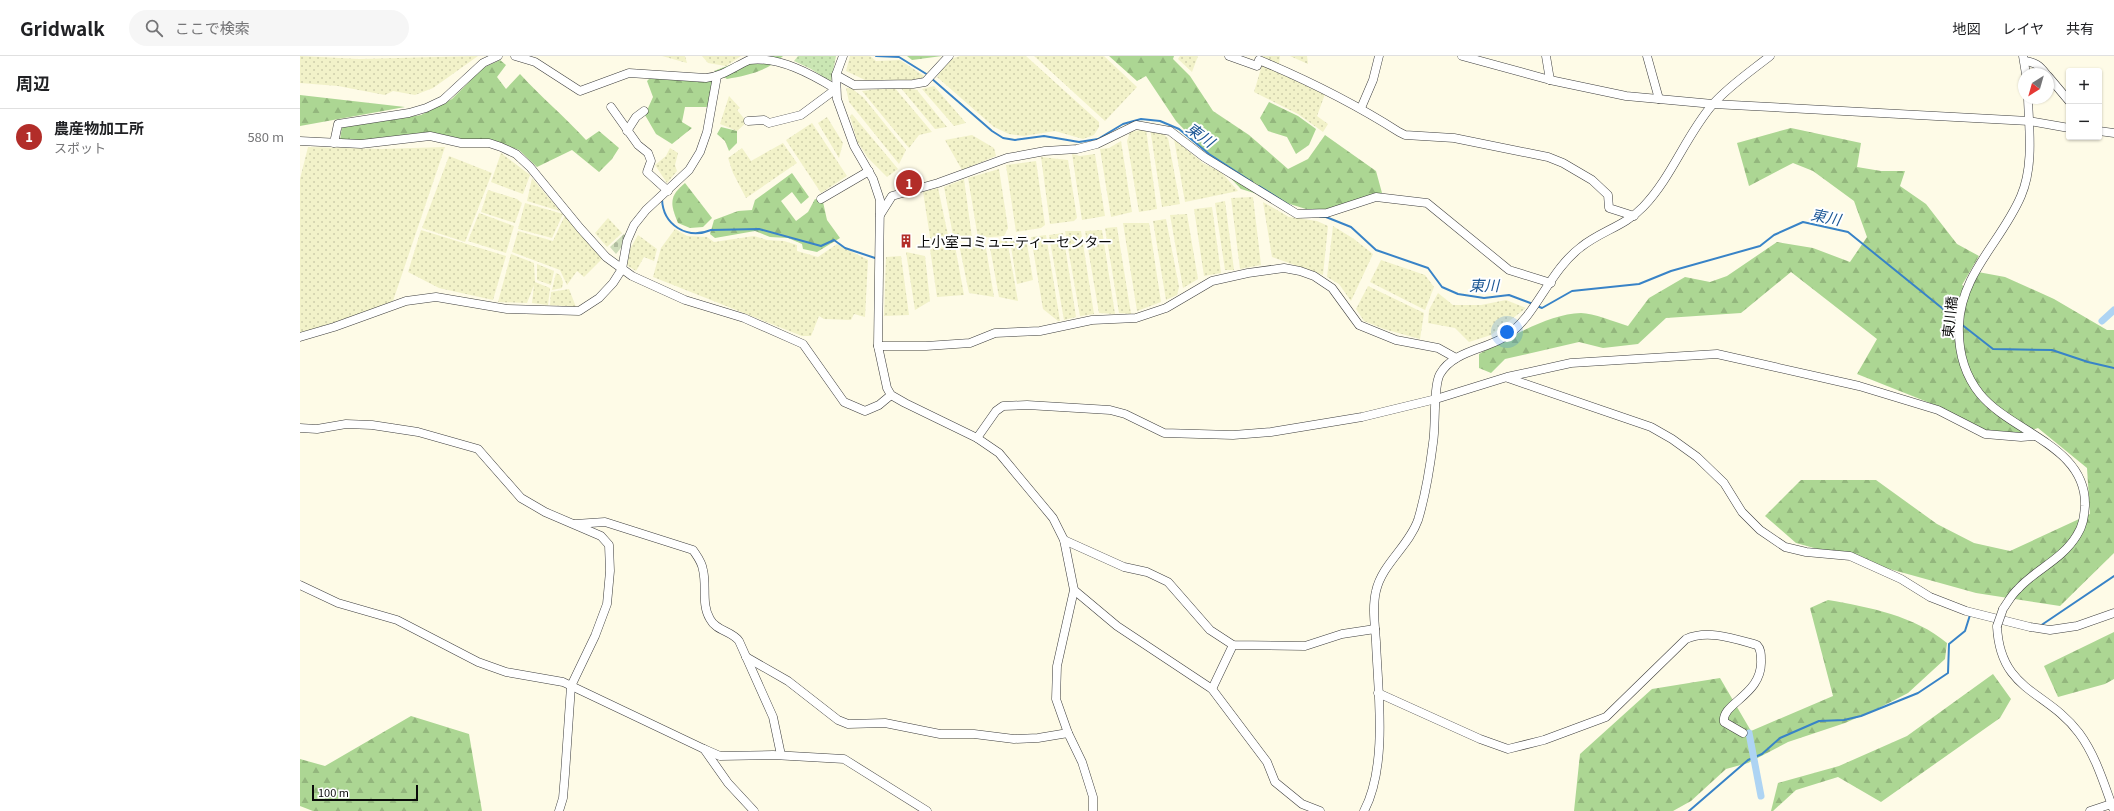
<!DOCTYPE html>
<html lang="ja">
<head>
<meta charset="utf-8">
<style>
  body { margin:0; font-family:Georgia,"Noto Sans JP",serif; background:#f6f6f6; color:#202124 }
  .controls { position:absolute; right:12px; top:12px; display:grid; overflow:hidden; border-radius:4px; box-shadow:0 1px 3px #0004 }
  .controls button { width:36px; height:36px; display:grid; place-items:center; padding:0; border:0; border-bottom:1px solid #e0e0e0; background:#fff; color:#202124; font:20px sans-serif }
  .compass { position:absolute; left:1718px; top:12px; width:36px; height:36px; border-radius:50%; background:#fff; box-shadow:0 1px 3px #0004; rotate:217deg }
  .scale { position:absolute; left:12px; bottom:10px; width:106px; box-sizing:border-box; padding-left:4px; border:2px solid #0a0a0a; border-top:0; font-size:11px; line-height:14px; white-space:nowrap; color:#0a0a0a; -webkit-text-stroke:3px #fff; paint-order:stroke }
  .you { position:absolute; left:1207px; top:276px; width:14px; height:14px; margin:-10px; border:3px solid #fff; border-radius:50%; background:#1a73e8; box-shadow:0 0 0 6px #1a73e833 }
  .badge { display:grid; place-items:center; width:26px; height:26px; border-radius:50%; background:#b22d29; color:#fff; font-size:13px; font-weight:700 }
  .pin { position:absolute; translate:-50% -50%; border:2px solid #fff; box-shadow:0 1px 4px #0006 }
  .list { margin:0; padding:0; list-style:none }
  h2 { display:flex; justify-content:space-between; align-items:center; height:52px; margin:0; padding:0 16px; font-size:17px }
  h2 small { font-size:13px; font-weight:400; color:#757577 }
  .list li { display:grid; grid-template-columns:26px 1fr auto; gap:12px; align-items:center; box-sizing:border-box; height:56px; padding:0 16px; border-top:1px solid #e0e0e0 }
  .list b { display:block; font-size:15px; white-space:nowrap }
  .list p { margin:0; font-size:13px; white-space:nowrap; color:#757577 }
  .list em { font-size:13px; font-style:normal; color:#757577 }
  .icon { flex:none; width:22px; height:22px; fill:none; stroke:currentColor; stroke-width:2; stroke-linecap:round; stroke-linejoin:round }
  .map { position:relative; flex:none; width:1814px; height:755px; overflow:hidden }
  header { display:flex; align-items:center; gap:24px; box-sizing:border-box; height:56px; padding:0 20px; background:#fff; border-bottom:1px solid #e0e0e0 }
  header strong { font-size:19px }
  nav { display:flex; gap:22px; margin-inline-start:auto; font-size:14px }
  .search { width:280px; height:36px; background:#f6f6f6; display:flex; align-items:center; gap:10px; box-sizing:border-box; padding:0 14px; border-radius:22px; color:#757577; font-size:15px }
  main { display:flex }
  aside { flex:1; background:#fff }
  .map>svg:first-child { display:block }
  .farmland { fill:url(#farmland-dots) }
  .grass { fill:url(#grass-dots) }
  .forest { fill:url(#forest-firs) }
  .cemetery { fill:url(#cemetery-stones) }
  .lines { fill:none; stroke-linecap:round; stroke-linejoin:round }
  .stream { stroke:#3883c7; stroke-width:2 }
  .canal { stroke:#aed4f3; stroke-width:7 }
  .minor-casing { stroke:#3d3d3d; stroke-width:9 }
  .minor { stroke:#fff; stroke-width:8 }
  .minor-bridge-casing { stroke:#3d3d3d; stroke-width:9; stroke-linecap:butt }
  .minor-bridge { stroke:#fff; stroke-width:8 }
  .labels { text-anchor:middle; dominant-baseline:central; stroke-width:4; stroke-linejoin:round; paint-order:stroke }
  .poi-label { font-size:14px; fill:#0a0a0a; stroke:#fff; text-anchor:start }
  .street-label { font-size:14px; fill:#0a0a0a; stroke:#fff }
  .water-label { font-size:15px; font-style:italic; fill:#1a5594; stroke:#fff }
</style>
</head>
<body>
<header>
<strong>Gridwalk</strong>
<div class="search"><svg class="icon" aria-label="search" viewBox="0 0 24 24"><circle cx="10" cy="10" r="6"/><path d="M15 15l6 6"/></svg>ここで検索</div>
<nav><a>地図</a><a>レイヤ</a><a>共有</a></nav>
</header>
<main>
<aside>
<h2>周辺<small></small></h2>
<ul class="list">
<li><span class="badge">1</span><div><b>農産物加工所</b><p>スポット</p></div><em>580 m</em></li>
</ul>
</aside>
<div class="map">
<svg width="1814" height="755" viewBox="0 0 1814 755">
  <defs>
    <pattern id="farmland-dots" width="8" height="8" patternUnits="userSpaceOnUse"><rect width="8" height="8" fill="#f2f2c9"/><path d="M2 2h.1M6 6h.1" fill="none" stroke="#ceceab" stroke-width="1.8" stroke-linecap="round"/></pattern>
    <pattern id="grass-dots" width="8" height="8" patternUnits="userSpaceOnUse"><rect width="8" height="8" fill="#cae6b3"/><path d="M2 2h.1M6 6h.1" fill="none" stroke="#acc499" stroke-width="1.8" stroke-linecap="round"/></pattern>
    <pattern id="forest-firs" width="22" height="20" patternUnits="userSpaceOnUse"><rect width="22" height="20" fill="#acd693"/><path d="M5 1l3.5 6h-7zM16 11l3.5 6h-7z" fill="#93b67d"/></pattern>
    <pattern id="cemetery-stones" width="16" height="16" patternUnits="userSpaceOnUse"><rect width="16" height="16" fill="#cfddbb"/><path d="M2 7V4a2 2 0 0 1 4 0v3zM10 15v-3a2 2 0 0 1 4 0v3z" fill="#b0bc9f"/></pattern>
  </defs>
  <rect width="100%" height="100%" fill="#fefbe7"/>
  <g class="farmland">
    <polygon points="0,0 59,3 178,0 133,32 115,39 93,35 85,39 38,30 0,27"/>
    <polygon points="360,0 385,0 387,7 362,0"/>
    <polygon points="402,0 441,0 426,10 408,7"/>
    <polygon points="550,0 570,0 576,5 600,4 624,20 622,22 611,25 565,24 546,15"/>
    <polygon points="660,0 726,0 799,66 799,71 794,79 783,83 755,75 724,80 709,78 694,71 637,21 645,8 654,2"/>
    <polygon points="734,0 804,0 837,31 805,65"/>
    <polygon points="880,0 898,0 892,16 878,3"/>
    <polygon points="958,0 980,0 979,9"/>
    <polygon points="990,0 1007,0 1008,8"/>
    <polygon points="962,9 1025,38 1017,60 1028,68 1023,76 998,58 954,36"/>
    <polygon points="634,30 666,67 654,70 622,33"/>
    <polygon points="594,31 632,76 619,79 609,92 562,35"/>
    <polygon points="600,31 617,34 647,71 635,73"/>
    <polygon points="546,32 551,32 563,41 606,94 599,108 549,46"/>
    <polygon points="429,40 440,52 437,54 447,66 437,75 420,68"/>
    <polygon points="552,58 598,113 587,121 568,102 557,85 550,60"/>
    <polygon points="527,61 543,87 539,102 518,67"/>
    <polygon points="512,67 547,120 521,137 486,84"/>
    <polygon points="850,72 858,74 868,82 880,148 862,151"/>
    <polygon points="846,73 857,153 839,156 827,85 830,76"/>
    <polygon points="672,79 694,92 696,100 662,114 645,84"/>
    <polygon points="874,83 903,107 921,116 938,135 885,146"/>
    <polygon points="821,85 832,156 811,161 800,93 809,92"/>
    <polygon points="483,87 497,107 446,142 433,117 428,102 442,92 451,105"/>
    <polygon points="8,91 81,93 145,91 93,245 43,265 0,277 0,123"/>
    <polygon points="370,92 378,97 375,109 377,115 367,127 355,109 366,100"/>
    <polygon points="201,97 230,119 223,138 191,126"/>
    <polygon points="772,98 780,100 795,98 805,160 782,164"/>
    <polygon points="149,100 192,117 165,186 122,172"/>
    <polygon points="741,101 768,104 777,162 774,165 750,168"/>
    <polygon points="736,105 745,169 741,172 716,176 706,109"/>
    <polygon points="699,113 708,172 704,180 678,182 668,122"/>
    <polygon points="232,122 260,155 227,145"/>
    <polygon points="664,123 672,182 654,185 644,131"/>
    <polygon points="638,132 649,184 631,187 623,136"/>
    <polygon points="188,134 217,143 222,147 215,167 181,156"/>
    <polygon points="953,141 961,209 940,213 931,142"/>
    <polygon points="925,145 934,214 925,214 915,147"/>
    <polygon points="963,146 989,161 1017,165 1028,170 1023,219 972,201"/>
    <polygon points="225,147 263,158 252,182 218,173"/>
    <polygon points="912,151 921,217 904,220 894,153"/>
    <polygon points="179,157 214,170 206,197 168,185"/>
    <polygon points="887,158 898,223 883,232 870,159"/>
    <polygon points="265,159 303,202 284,221 277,215 267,229 260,214 212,196 218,175 253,185"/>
    <polygon points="308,162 322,177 307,191 295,177"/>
    <polygon points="866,163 879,231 877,239 866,244 853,165"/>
    <polygon points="823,167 849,167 861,246 837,255"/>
    <polygon points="1033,170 1054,183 1073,198 1051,245 1039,228 1027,221"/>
    <polygon points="817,171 831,258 819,257 805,172"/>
    <polygon points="375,173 387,180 407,181 414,186 454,180 467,184 484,185 497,189 497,195 518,201 537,188 568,204 565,261 554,258 551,264 524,263 519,260 511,280 502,280 353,221 361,192"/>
    <polygon points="121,174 206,200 193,244 139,232 108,216"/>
    <polygon points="802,174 815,258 799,257 785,175"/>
    <polygon points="765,175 781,175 794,258 780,260"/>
    <polygon points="763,177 776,261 764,264 749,179"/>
    <polygon points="338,179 357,193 354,205 344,201 336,215 328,210 325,202"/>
    <polygon points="746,179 760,265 758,265 743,253 731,181"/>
    <polygon points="726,182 733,224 717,228 710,184"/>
    <polygon points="707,184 718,245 699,241 689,186"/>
    <polygon points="685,186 694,241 669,237 659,188"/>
    <polygon points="655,190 664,239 637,241 630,193"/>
    <polygon points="606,196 625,200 630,245 615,254"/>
    <polygon points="211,198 234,207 235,226 250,232 248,249 232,247 234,229 227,247 198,246"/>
    <polygon points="601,200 609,259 584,260 586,201"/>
    <polygon points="1081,204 1125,219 1134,231 1125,254 1070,226"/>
    <polygon points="237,208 254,215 251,229 237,224"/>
    <polygon points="256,217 260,219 263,226 262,232 252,234"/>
    <polygon points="1068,230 1124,257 1120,283 1084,273 1064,265 1056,253"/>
    <polygon points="269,233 276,251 250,249 251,236"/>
    <polygon points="1138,237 1153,249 1181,249 1206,244 1226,252 1191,279 1169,286 1155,272 1128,267 1129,254"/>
  </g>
  <polygon class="grass" points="498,0 536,0 531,26 511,13 494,5"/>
  <g class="forest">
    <path d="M453,0H483C466,16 448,19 427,23L414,15Z"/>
    <polygon points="607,0 642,0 612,4"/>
    <polygon points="809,0 874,0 873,3 890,20 913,55 949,79 988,113 1008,103 1025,79 1076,115 1082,137 1041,157 1006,153 941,133 876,65 846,20 837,25"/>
    <path d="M200,4L206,9L197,21L206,33L220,18C241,41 265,61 286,84L299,75L319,92L312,103L299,116L272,94L237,111L219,94L190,84L162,83L131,77L68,84H40L42,71L121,59L152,43L183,12Z"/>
    <polygon points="352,20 413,24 412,51 385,51 382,66 392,72 372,88 356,78 345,59 353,41 347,25"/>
    <polygon points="0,39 105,51 0,70"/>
    <polygon points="969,46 998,60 1016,73 1009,89 996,98 987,81 968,75 960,62"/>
    <polygon points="421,71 437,75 437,87 429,95 425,85 417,78"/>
    <path d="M1491,72L1561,87L1557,111L1581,115H1605L1600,130L1626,148L1657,188L1679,200L1662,229L1665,231L1678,216L1705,221L1754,243L1807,274H1814V497L1760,550L1676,537L1496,487L1465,460L1501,424H1576L1637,468L1674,487L1710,495L1790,458L1787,412L1738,372L1715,380L1686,376L1640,351L1557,318L1577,283L1491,216L1441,257L1366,262L1338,288L1303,292L1279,286L1205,303L1191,317L1179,312V298C1207,283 1248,258 1281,257C1293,257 1315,266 1328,270L1349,242L1385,221L1410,226L1427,220L1477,186L1513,192L1550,206L1567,181L1554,145L1513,115L1493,107L1449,130L1437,87Z"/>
    <polygon points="492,117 509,141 501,148 492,136 481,145 496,165 508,156 515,143 523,146 527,164 540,182 517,196 503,193 502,188 488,182 470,181 455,175 415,182 410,178 414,164 438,155 452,154 455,144"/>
    <path d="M385,127L412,162L403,171L390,172L378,167C370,148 369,140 385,127Z"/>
    <path d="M1528,544C1569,551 1615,560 1647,587L1645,603L1608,637L1577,653L1545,667L1488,686L1448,707L1426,713L1391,745L1373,755H1274L1280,698L1352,633L1420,622L1451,675L1533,640L1510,552Z"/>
    <polygon points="1814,576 1814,623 1805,628 1758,641 1744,610"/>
    <polygon points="1693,618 1711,643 1700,662 1581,746 1538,721 1496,734 1473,755 1471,755 1478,727 1539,710 1607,680"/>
    <polygon points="111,660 169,678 182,755 13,755 0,750 0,703 25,710"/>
  </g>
  <polygon class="cemetery" points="324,178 328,183 316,198 310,191"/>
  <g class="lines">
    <g class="stream">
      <polyline points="576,0 599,1 628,19"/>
      <polyline points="631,22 692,75 703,82 715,84 744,80 779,86 798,83 823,68 841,63 860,65 879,73 909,98 952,126"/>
      <polyline points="959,130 992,151"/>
      <path d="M362,143C363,169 387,184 411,174L459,173L521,190L534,184L545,192L575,202"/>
      <polyline points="1020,161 1026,161 1051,171 1076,194 1128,212 1142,231 1158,238 1184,242 1209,239 1233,248"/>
      <polyline points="1237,250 1242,252 1272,235 1339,228 1371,215 1460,190 1474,179 1503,166 1548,176 1658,265"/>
      <polyline points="1661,268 1693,293 1752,294 1788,306 1814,312"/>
      <polyline points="1740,570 1814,520"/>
      <polyline points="1389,755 1448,704 1462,698 1480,682 1519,665 1544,664 1561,660 1618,637 1648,617 1649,588 1665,575 1670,559"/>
    </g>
    <g class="canal">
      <polyline points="1802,265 1814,254"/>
      <polyline points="1449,677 1461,740"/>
    </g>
    <g class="minor-casing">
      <g id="minor">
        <path d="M215,0L235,6L280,35L329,17L406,22C423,20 434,11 449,4C479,0 511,18 536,33L501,59L469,67L464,64L448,65"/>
        <polyline points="543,0 536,19 537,43 554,90 573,123 580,144 578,290 587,332 591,339 605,347 677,382 699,397 753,462 764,484 774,534 757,610 756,643 768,677 782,706 793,741 793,755"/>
        <path d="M929,0L957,10L959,4C1007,24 1055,48 1099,76L1105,79L1154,82L1248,101L1263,107L1292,124L1308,139L1309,152L1334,160"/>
        <polyline points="1162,0 1250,24 1326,40 1413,48 1729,65 1769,72"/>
        <polyline points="1246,0 1250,24"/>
        <polyline points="1347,0 1359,43"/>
        <polyline points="1723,0 1726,18"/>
        <path d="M1725,5C1735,6 1740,10 1746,18"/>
        <polyline points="536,19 554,29 613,28 625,26 649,0"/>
        <polyline points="1748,20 1769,45"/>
        <polyline points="311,51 338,89 348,97 351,105 347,116 368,135"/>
        <polyline points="1061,52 1073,24 1079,0"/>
        <polyline points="327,75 336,61 344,55"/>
        <polyline points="1799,75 1814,77"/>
        <polyline points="0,85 61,88 130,80 161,87 189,87 201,91 216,98 230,111 280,172 306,201 332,220 385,244 444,262 503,288 544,346 565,355 579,349 591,339"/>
        <polyline points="34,87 38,68 109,57 126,52 143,44 183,7 198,0"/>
        <polyline points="521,143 569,115"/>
        <polyline points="580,159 592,140 638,127 707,102 745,95 777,93 797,88 836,69 870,75 904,101 997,158 1027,157 1076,141 1127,147 1209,214 1251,227"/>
        <polyline points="0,281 34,271 106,245 136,241 207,253 279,255 299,242 313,227 322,213 327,185 334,169 346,154 389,114 400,96 407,76 417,20"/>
        <polyline points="578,290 626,290 670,287 695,277 740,275 792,264 836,262 866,252 912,225 948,217 984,212 1000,215 1014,220 1032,232 1059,269 1096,284 1138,292 1156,302"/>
        <polyline points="1208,322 1351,371 1372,383 1397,401 1424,427 1442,456 1460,474 1485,491 1506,496 1550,500 1601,523 1630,541 1666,555 1730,571 1750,574 1777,570 1814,557"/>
        <polyline points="0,372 17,373 46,368 72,369 118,376 178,393 221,442 245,456 301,480 309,489 310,515 307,548 295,580 271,630 265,718 263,742 259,755"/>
        <polyline points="677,382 696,355 703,350 727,349 810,354 825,358 864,377 933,379 971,376 1062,361 1136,343 1207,321 1271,307 1417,298 1559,330 1638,354 1685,378 1721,381 1734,380"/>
        <path d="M275,468L305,466L393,494C397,500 402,506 403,514C407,530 401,548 410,563C416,575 432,575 439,585L473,661L481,699"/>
        <polyline points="764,484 824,511 847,516 868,526 910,574 933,589 1005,590 1042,578 1075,573"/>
        <polyline points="0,529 38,547 97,564 178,606 206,616 263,626 404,693 428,727 454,755"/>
        <polyline points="774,534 817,570 912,633 967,706 975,726 1002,748 1020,755"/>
        <path d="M1703,553C1708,546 1712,538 1718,533C1736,513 1762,504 1777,479C1783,470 1784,461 1785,450C1787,390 1712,377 1680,338C1664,318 1658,294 1659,269C1661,217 1702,185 1721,140C1734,110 1729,73 1728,42"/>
        <path d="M1697,570C1700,636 1747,634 1779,677C1796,700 1804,728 1814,755"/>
        <polyline points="446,601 488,625 538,664 548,668 585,667 640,678 674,678 714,683 738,682 768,677"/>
        <polyline points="912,633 933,589"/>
        <path d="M1078,637L1180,683L1208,693L1244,684L1306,661L1386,583C1408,573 1435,583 1457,589C1461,593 1461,598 1461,604C1463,639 1421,647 1424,666L1443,677"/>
        <polyline points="404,693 420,700 473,699 544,703 627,755"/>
        <path d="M1064,755C1088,710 1078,636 1076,586C1075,570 1072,551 1076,535C1082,508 1109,490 1118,464C1125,441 1130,411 1133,387C1136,371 1133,330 1140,318C1152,297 1180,294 1199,284C1210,279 1219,270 1227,260C1244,238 1258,208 1281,191C1301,175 1325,170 1343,151C1372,121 1386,79 1413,48C1429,30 1451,15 1470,0"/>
        <polyline points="1790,755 1814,747"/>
      </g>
    </g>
    <use href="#minor" class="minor"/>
    <g class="minor-bridge-casing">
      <polyline id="minor-bridge" points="1697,570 1703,553"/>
    </g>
    <use href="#minor-bridge" class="minor-bridge"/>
  </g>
  <defs>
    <g id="building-bare" transform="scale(1.08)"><path d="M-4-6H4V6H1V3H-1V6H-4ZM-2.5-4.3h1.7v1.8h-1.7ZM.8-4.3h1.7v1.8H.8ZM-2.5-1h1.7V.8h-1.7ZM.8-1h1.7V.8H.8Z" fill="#b22d29" stroke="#fff" stroke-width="2.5" paint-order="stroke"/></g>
  </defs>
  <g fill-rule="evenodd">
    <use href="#building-bare" x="606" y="185"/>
  </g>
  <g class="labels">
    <g class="poi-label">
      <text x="617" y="185">上小室コミュニティーセンター</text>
    </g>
    <g class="street-label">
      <text transform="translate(1649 261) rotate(-84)">東川橋</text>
    </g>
    <g class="water-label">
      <text transform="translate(901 78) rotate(36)">東川</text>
      <text transform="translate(1526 160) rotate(11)">東川</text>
      <text x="1184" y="228">東川</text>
    </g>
  </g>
</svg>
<div class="controls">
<button>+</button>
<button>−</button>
</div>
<svg class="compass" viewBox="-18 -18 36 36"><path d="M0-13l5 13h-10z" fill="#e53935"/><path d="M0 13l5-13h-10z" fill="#757577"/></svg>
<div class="scale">100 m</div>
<div class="you"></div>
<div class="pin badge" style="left:609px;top:127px">1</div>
</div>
</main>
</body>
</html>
